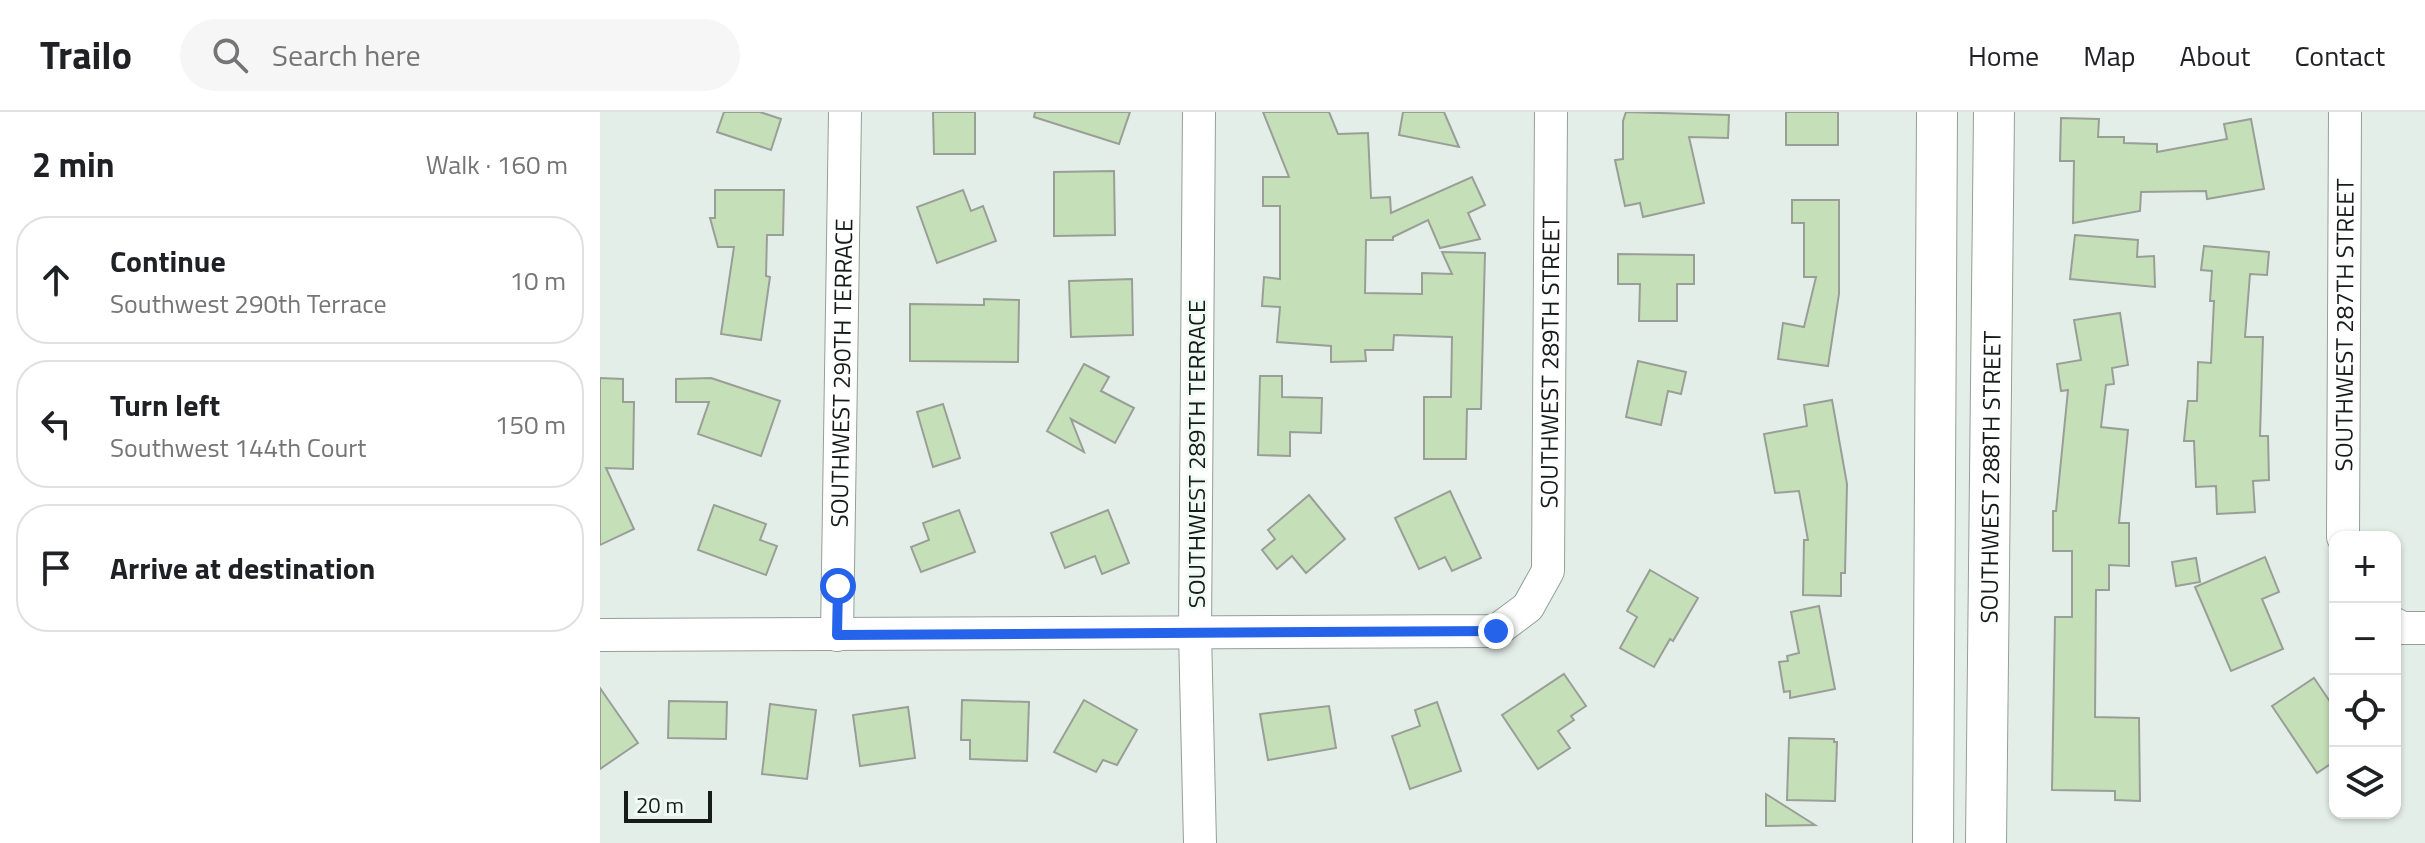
<!DOCTYPE html>
<html lang="en">
<head>
<meta charset="utf-8">
<style>
  body { margin:0; font-family:"Titillium Web",sans-serif; background:#f6f6f6; color:#202124 }
  .controls { position:absolute; right:24px; bottom:24px; display:grid; overflow:hidden; border-radius:16px; box-shadow:0 2px 6px #0004 }
  .controls button { width:72px; height:72px; display:grid; place-items:center; padding:0; border:0; border-bottom:2px solid #e0e0e0; background:#fff; color:#202124; font:40px sans-serif }
  .scale { position:absolute; left:24px; bottom:20px; width:88px; box-sizing:border-box; padding-left:8px; border:4px solid #171b19; border-top:0; font-size:22px; line-height:28px; white-space:nowrap; color:#171b19; -webkit-text-stroke:6px #f1fbf6; paint-order:stroke }
  .stop { position:absolute; width:24px; height:24px; margin:-18px; border:6px solid #2563eb; border-radius:50%; background:#fff }
  .stop.end { background:#2563eb; border-color:#fff; box-shadow:0 2px 8px #0008 }
  .list { margin:0; padding:0; list-style:none }
  h2 { display:flex; justify-content:space-between; align-items:center; height:104px; margin:0; padding:0 32px; font-size:34px }
  h2 small { font-size:26px; font-weight:400; color:#757577 }
  .list li { display:grid; grid-template-columns:52px 1fr auto; gap:24px; align-items:center; box-sizing:border-box; height:128px; margin:0 16px 16px; padding:0 16px; border:2px solid #e0e0e0; border-radius:32px }
  .list b { display:block; font-size:30px; white-space:nowrap }
  .list p { margin:0; font-size:26px; white-space:nowrap; color:#757577 }
  .list em { font-size:26px; font-style:normal; color:#757577 }
  .icon { flex:none; width:44px; height:44px; fill:none; stroke:currentColor; stroke-width:2; stroke-linecap:round; stroke-linejoin:round }
  .map { position:relative; flex:none; width:1825px; height:731px; overflow:hidden }
  header { display:flex; align-items:center; gap:48px; box-sizing:border-box; height:112px; padding:0 40px; background:#fff; border-bottom:2px solid #e0e0e0 }
  header strong { font-size:38px }
  nav { display:flex; gap:44px; margin-inline-start:auto; font-size:28px }
  .search { width:560px; height:72px; background:#f6f6f6; display:flex; align-items:center; gap:20px; box-sizing:border-box; padding:0 28px; border-radius:44px; color:#757577; font-size:30px }
  main { display:flex }
  aside { flex:1; background:#fff }
  .map>svg:first-child { display:block }
  .building { fill:#c5dfb8; stroke:#999f97; stroke-width:2 }
  .lines { fill:none; stroke-linecap:round; stroke-linejoin:round }
  .minor-casing { stroke:#959f9a; stroke-width:34 }
  .major-casing { stroke:#959f9a; stroke-width:42 }
  .minor { stroke:#fff; stroke-width:32 }
  .major { stroke:#fff; stroke-width:40 }
  .route { stroke:#2563eb; stroke-width:10 }
  .labels { text-anchor:middle; dominant-baseline:central; stroke-width:6; stroke-linejoin:round; paint-order:stroke }
  .street-label { font-size:24px; fill:#171b19; stroke:#f1fbf6 }
</style>
</head>
<body>
<header>
<strong>Trailo</strong>
<div class="search"><svg class="icon" aria-label="search" viewBox="0 0 24 24"><circle cx="10" cy="10" r="6"/><path d="M15 15l6 6"/></svg>Search here</div>
<nav><a>Home</a><a>Map</a><a>About</a><a>Contact</a></nav>
</header>
<main>
<aside>
<h2>2 min<small>Walk · 160 m</small></h2>
<ul class="list">
<li><svg class="icon" aria-label="ahead" viewBox="0 0 24 24"><path d="M12 20V5M6 11l6-6 6 6"/></svg><div><b>Continue</b><p>Southwest 290th Terrace</p></div><em>10 m</em></li>
<li><svg class="icon" aria-label="left" viewBox="0 0 24 24"><path d="M17 20v-9H6M10 6l-5 5 5 5"/></svg><div><b>Turn left</b><p>Southwest 144th Court</p></div><em>150 m</em></li>
<li><svg class="icon" aria-label="arrive" viewBox="0 0 24 24"><path d="M6 21V4h12l-3 4 3 4H6"/></svg><div><b>Arrive at destination</b></div></li>
</ul>
</aside>
<div class="map">
<svg width="1825" height="731" viewBox="0 0 1825 731">
  <rect width="100%" height="100%" fill="#e4eee8"/>
  <g class="building">
    <polygon points="124,0 160,0 181,7 171,38 117,20"/>
    <polygon points="333,0 375,0 375,42 334,42"/>
    <polygon points="435,0 530,0 519,32 434,5"/>
    <polygon points="663,0 729,0 738,22 768,21 771,86 790,85 791,101 872,65 885,93 868,101 880,127 840,136 828,108 793,125 793,128 766,128 765,181 822,182 822,161 852,162 842,140 885,141 881,297 867,297 866,347 824,347 824,285 851,285 852,225 794,223 793,238 765,238 766,249 731,250 731,234 677,230 680,195 662,194 664,165 680,167 680,94 663,94 663,65 689,65"/>
    <polygon points="803,0 844,0 859,35 799,23"/>
    <polygon points="1026,0 1129,3 1128,26 1089,25 1104,91 1043,105 1040,91 1025,94 1015,48 1023,47 1023,9"/>
    <rect x="1186" y="0" width="52" height="33"/>
    <polygon points="1461,6 1499,7 1498,25 1524,25 1524,31 1557,32 1557,40 1627,27 1624,12 1651,7 1664,77 1607,87 1606,79 1541,80 1540,99 1473,111 1474,49 1460,49"/>
    <polygon points="514,59 515,123 454,124 454,60"/>
    <polygon points="115,78 184,78 183,123 167,123 166,164 170,165 161,228 121,222 134,135 118,135 110,106 115,106"/>
    <polygon points="363,78 371,99 383,94 396,129 337,151 317,95"/>
    <polygon points="1192,88 1239,88 1239,182 1228,254 1178,247 1183,211 1204,215 1216,165 1204,165 1204,111 1192,111"/>
    <polygon points="1475,123 1538,128 1537,145 1554,144 1555,175 1470,167"/>
    <polygon points="1604,134 1669,140 1667,163 1650,162 1645,225 1663,225 1660,324 1668,324 1669,368 1653,369 1655,400 1617,402 1616,374 1596,375 1594,329 1584,329 1588,289 1597,289 1598,250 1611,251 1614,189 1610,189 1612,159 1601,158"/>
    <polygon points="1018,142 1094,143 1094,172 1077,172 1077,209 1039,209 1040,172 1018,172"/>
    <polygon points="532,167 533,223 471,225 469,169"/>
    <polygon points="384,187 419,188 418,250 310,249 310,192 384,193"/>
    <polygon points="1520,201 1528,253 1512,256 1514,272 1506,273 1501,315 1528,318 1519,411 1529,411 1529,454 1509,453 1509,478 1496,478 1495,605 1539,606 1540,689 1515,688 1515,679 1452,678 1455,505 1472,505 1472,439 1453,439 1453,399 1456,399 1468,278 1461,279 1457,252 1481,248 1474,208"/>
    <polygon points="1038,249 1086,260 1081,282 1068,279 1061,313 1026,305"/>
    <polygon points="484,252 509,265 501,279 534,296 515,331 471,307 484,340 447,319"/>
    <polygon points="660,264 682,264 682,285 722,286 721,321 690,320 690,344 658,343"/>
    <polygon points="0,266 23,267 23,290 34,290 33,357 6,356 34,417 0,433"/>
    <polygon points="111,266 180,289 161,344 98,322 109,290 76,290 76,267"/>
    <polygon points="1232,288 1247,372 1245,461 1241,461 1241,484 1203,483 1204,428 1208,428 1199,379 1175,381 1164,322 1207,314 1204,293"/>
    <polygon points="343,292 360,346 333,355 317,300"/>
    <polygon points="850,379 881,446 852,459 845,445 819,457 795,406"/>
    <polygon points="709,383 745,427 706,461 692,444 677,457 662,438 675,427 668,418"/>
    <polygon points="114,393 166,412 160,428 177,434 166,463 98,438"/>
    <polygon points="359,398 375,440 321,460 311,435 329,428 323,411"/>
    <polygon points="508,398 529,451 502,462 495,444 465,456 451,421"/>
    <polygon points="1665,445 1679,480 1662,487 1683,537 1631,559 1595,475"/>
    <polygon points="1596,446 1600,470 1576,474 1572,450"/>
    <polygon points="1050,458 1098,486 1073,529 1070,527 1054,555 1020,536 1037,505 1027,499"/>
    <polygon points="1219,494 1235,577 1190,586 1190,579 1184,580 1179,550 1188,549 1187,544 1199,541 1191,500"/>
    <polygon points="964,562 986,594 971,604 974,608 958,619 970,636 938,657 902,603"/>
    <polygon points="1714,566 1735,597 1735,649 1717,661 1672,594"/>
    <polygon points="0,576 38,631 0,657"/>
    <polygon points="362,588 429,590 427,649 370,647 370,628 361,628"/>
    <polygon points="484,588 537,618 517,653 503,648 496,660 454,640"/>
    <polygon points="69,589 127,590 126,627 68,626"/>
    <polygon points="837,590 861,659 810,677 792,624 820,614 815,598"/>
    <polygon points="170,592 216,598 207,667 162,662"/>
    <polygon points="729,594 736,636 668,648 660,602"/>
    <polygon points="308,595 315,646 260,654 253,603"/>
    <polygon points="1189,626 1234,627 1234,630 1237,630 1235,689 1187,688"/>
    <polygon points="1166,682 1215,713 1166,714"/>
  </g>
  <g class="lines">
    <g class="minor-casing">
      <g id="minor">
        <polyline points="599,0 595,521 600,731"/>
        <path id="s1" d="M1743,425L1745,0"/>
        <polyline points="1795,512 1802,516 1825,516"/>
        <path id="s2" d="M0,523L896,519L928,495L948,459L951,0"/>
        <path id="s3" d="M237,523L245,0"/>
      </g>
    </g>
    <g class="major-casing">
      <g id="major">
        <polyline points="1333,731 1337,0"/>
        <path id="s4" d="M1386,731L1394,0"/>
      </g>
    </g>
    <use href="#minor" class="minor"/>
    <use href="#major" class="major"/>
  </g>
  <g class="lines">
    <polyline class="route" points="238,474 237,523 896,519"/>
  </g>
  <g class="labels">
    <g class="street-label">
      <text stroke="none"><textPath href="#s1" startOffset="212">SOUTHWEST 287TH STREET</textPath></text>
      <text stroke="none"><textPath href="#s2" startOffset="1186">SOUTHWEST 289TH STREET</textPath></text>
      <text stroke="none"><textPath href="#s3" startOffset="262">SOUTHWEST 290TH TERRACE</textPath></text>
      <text transform="translate(596 342) rotate(-90)">SOUTHWEST 289TH TERRACE</text>
      <text stroke="none"><textPath href="#s4" startOffset="366">SOUTHWEST 288TH STREET</textPath></text>
    </g>
  </g>
</svg>
<div class="controls">
<button>+</button>
<button>−</button>
<button><svg class="icon" aria-label="locate" viewBox="0 0 24 24"><circle cx="12" cy="12" r="6"/><path d="M12 2v4M12 18v4M2 12h4M18 12h4"/></svg></button>
<button><svg class="icon" aria-label="layers" viewBox="0 0 24 24"><path d="M12 4l9 5-9 5-9-5zM3 14l9 5 9-5"/></svg></button>
</div>
<div class="scale">20 m</div>
<div class="stop" style="left:238px;top:474px"></div>
<div class="stop end" style="left:896px;top:519px"></div>
</div>
</main>
</body>
</html>
